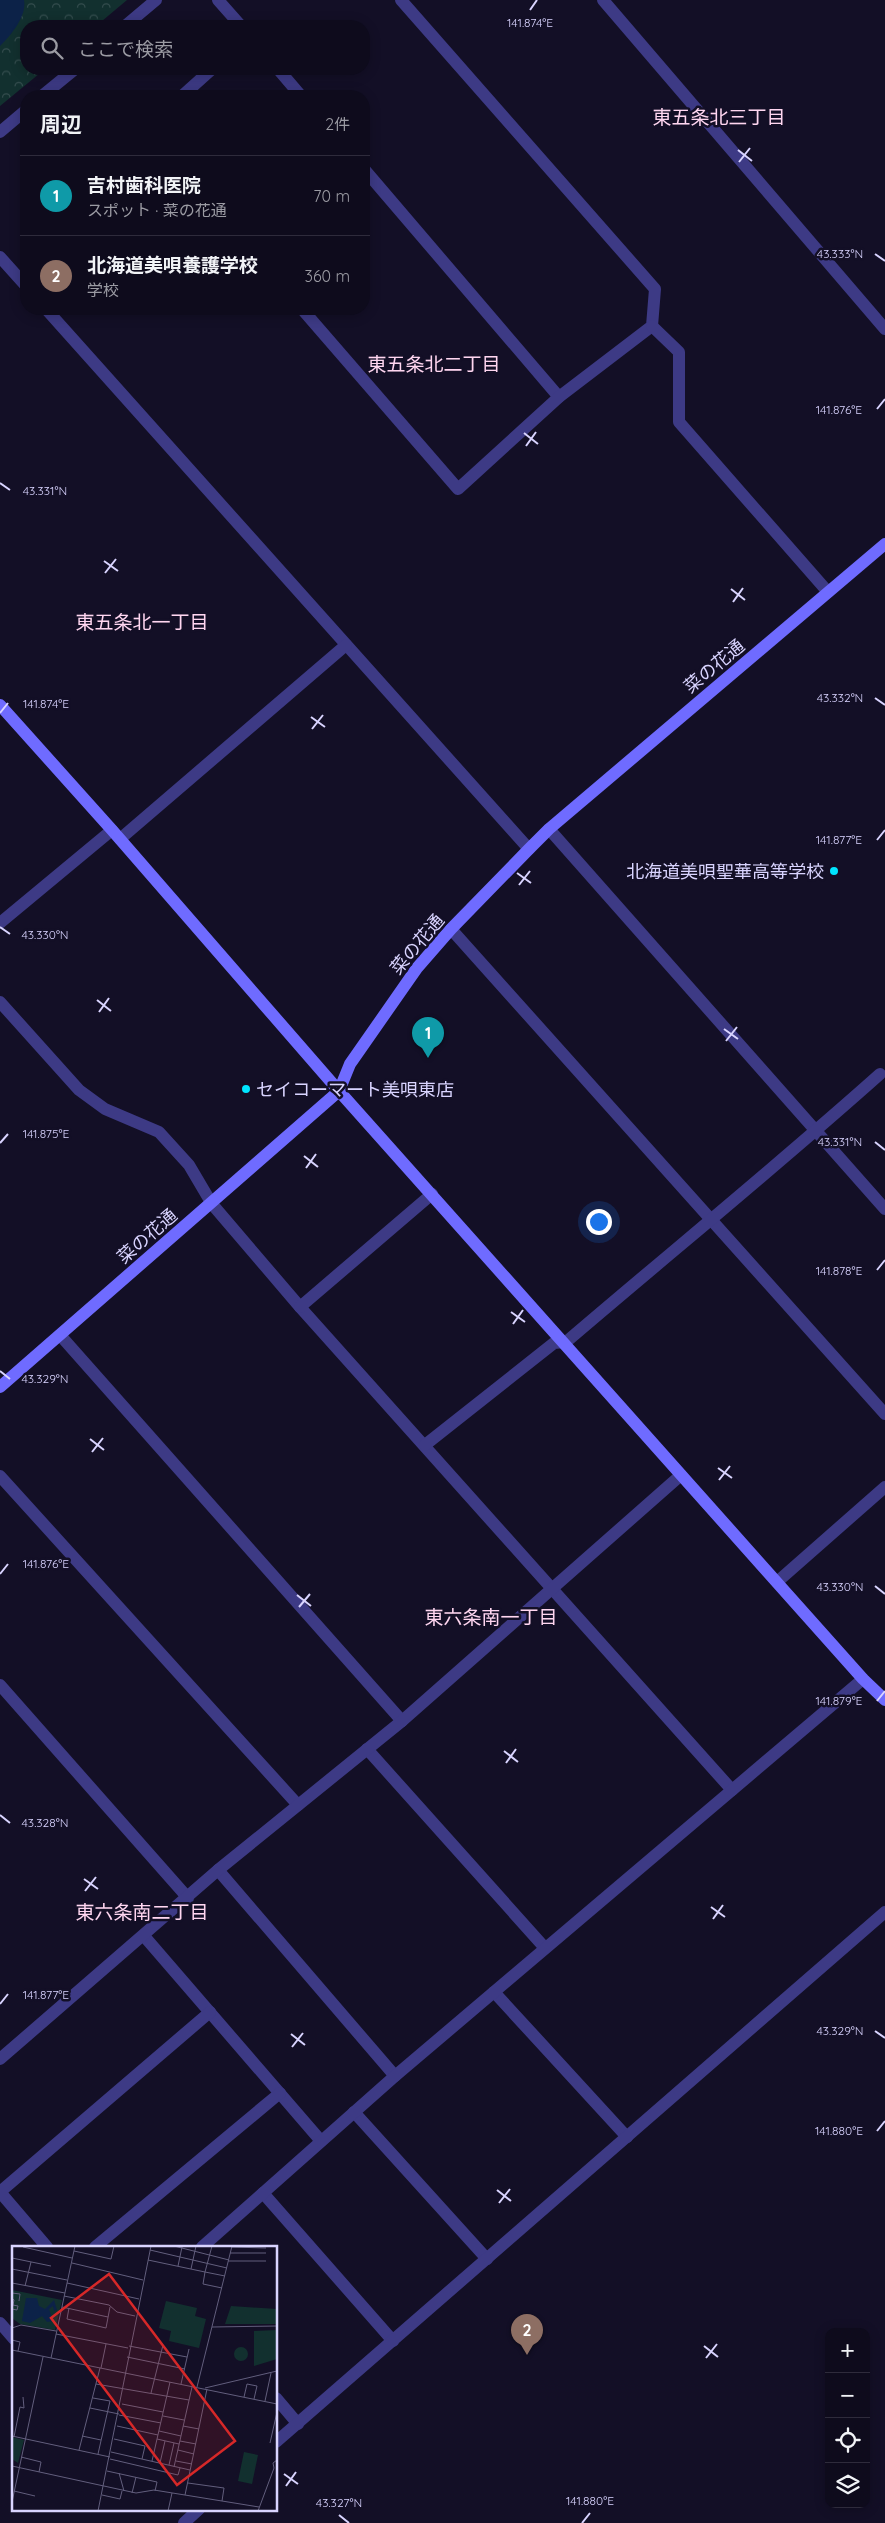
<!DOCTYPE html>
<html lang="ja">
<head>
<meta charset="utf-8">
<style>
  body { margin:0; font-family:Quicksand,"Noto Sans JP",sans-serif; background:#1c1929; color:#f1f3f6 }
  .controls { position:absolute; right:15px; bottom:15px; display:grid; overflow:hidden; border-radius:10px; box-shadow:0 2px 12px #0003 }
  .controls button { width:45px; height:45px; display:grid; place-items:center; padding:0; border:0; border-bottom:1px solid #2e2b3b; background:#0e0b1c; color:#f1f3f6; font:25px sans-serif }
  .you { position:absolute; left:598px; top:1221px; width:18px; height:18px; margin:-12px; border:4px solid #fff; border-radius:50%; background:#1a73e8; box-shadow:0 0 0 8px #1a73e833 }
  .badge { display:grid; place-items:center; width:32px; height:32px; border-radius:50%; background:#ea580c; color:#fff; font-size:16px; font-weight:700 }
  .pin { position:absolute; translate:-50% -41px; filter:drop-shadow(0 1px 2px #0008) }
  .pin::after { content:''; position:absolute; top:26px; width:18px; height:15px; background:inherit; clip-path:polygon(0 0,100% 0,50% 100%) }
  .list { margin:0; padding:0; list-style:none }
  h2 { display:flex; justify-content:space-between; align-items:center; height:65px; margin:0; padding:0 20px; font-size:21px }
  h2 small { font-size:16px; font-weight:400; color:#9b9ba3 }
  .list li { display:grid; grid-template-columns:32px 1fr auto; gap:15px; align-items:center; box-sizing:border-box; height:80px; padding:0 20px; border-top:1px solid #2e2b3b }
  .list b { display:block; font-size:19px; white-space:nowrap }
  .list p { margin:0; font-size:16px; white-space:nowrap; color:#9b9ba3 }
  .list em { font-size:16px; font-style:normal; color:#9b9ba3 }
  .icon { flex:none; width:28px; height:28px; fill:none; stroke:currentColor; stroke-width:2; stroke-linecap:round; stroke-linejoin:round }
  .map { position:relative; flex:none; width:885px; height:2523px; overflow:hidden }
  .search { position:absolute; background:#0e0b1c; box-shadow:0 2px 12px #0003; left:20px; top:20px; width:350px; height:55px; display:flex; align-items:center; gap:12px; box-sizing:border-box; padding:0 18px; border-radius:20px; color:#9b9ba3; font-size:19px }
  .panel { position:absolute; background:#0e0b1c; box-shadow:0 2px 12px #0003; left:20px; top:90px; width:350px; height:225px; border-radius:20px }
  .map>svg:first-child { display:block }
  .park { fill:url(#park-crowns) }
  .water { fill:#0c2248 }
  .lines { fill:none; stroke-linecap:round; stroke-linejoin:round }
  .street { stroke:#3d3a85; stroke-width:12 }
  .secondary { stroke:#6f6bff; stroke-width:12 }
  .ticks { fill:none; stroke:#d9d4ff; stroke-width:2 }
  .poi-dot { fill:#00e5ff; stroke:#130f26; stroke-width:2 }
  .labels { text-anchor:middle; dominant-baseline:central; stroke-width:5; stroke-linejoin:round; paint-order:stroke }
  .street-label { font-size:18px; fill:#d9d4ff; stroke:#130f26 }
  .poi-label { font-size:18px; fill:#d9d4ff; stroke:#130f26; text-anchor:end }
  .neighbourhood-label { font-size:19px; fill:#ffd6f0; stroke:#130f26 }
  .inset-road { fill:none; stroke:#625e7d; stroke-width:1 }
  .view { fill:#d62828; fill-opacity:0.15; stroke:#d62828; stroke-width:2.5 }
  .inset-edge { fill:none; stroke:#d9d4ff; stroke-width:2.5 }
  .ticks-label { font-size:12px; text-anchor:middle; fill:#d9d4ff; stroke:#130f26; stroke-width:5; stroke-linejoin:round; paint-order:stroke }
</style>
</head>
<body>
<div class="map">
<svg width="885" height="2523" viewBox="0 0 885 2523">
  <defs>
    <pattern id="park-crowns" width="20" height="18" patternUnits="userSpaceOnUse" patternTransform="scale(1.25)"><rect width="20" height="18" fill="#12302f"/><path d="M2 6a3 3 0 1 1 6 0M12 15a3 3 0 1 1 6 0" fill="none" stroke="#344d4e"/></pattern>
  </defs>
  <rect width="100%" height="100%" fill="#130f26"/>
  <polygon class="park" points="0,0 127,0 96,26 26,26 26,69 45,69 0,106"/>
  <path class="water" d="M0,0H24C27,16 11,35 0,46Z"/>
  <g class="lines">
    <g class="street">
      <polyline points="218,0 241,26"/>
      <polyline points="603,0 885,329"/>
      <polyline points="125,26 156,0"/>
      <polyline points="278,69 301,96"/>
      <polyline points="42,96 75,69"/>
      <polyline points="182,96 212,69"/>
      <polyline points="0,132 26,110"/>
      <polyline points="364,169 559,397"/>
      <polyline points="0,257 26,286"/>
      <polyline points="46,309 529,849"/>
      <polyline points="302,309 458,489 559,397 652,326 655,289 401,0"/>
      <polyline points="652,326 679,352 679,422 828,592"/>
      <polyline points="549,829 885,1209"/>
      <polyline points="120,839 346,645"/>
      <polyline points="0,923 112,830"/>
      <polyline points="451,929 885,1414"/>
      <polyline points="0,1002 79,1090 105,1109 159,1132 189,1165 212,1204 300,1307 732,1790"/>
      <polyline points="300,1307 432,1194"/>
      <polyline points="60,1335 402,1721"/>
      <path d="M425,1445L554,1343L566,1342C670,1253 777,1166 880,1074"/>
      <polyline points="0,1476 298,1805"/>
      <polyline points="777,1582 885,1487"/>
      <polyline points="0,1685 188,1898"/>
      <polyline points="367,1749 545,1948"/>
      <polyline points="218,1870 395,2076"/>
      <polyline points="144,1936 321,2141"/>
      <polyline points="494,1992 627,2137"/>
      <polyline points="0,2059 218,1870 402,1721 681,1475"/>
      <polyline points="354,2112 487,2259"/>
      <polyline points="263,2193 393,2341"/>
      <polyline points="47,2247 0,2192 210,2012"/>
      <polyline points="95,2247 280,2093"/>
      <polyline points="202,2247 395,2076 863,1679"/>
      <polyline points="0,2323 14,2339"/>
      <polyline points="276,2398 298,2424"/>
      <polyline points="276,2442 885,1912"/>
      <polyline points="184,2523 199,2509"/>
    </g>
    <g class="secondary">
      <polyline points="0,705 112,830 339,1091 863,1679 885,1700"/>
      <polyline points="0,1387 339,1091 350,1064 417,968 451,929 529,849 549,829 885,544"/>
    </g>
  </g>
  <path class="ticks" d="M530,10L537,0M738,150L752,161M739,162L750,148M875,254L885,261M877,409L885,399M524,433L538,444M526,446L536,432M0,483L10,490M104,561L118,571M105,573L116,559M731,589L745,600M733,602L743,588M875,698L885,705M0,713L8,703M311,717L325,727M312,729L323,715M877,840L885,830M517,873L531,883M519,885L530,871M0,927L10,934M97,1000L111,1011M99,1012L109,998M724,1029L738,1039M726,1041L737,1027M875,1142L885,1150M0,1143L8,1134M304,1156L318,1167M306,1168L316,1154M877,1270L885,1260M511,1312L525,1322M513,1324L523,1310M0,1371L10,1379M90,1439L104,1450M92,1452L103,1438M718,1468L732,1478M719,1480L730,1466M0,1574L8,1564M875,1586L885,1594M297,1595L311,1606M299,1607L310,1594M877,1701L885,1691M504,1751L518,1762M506,1763L516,1749M0,1815L10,1823M84,1879L98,1889M85,1891L96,1877M711,1907L725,1917M713,1919L723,1905M0,2004L8,1994M875,2031L885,2038M291,2034L305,2045M292,2047L303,2033M877,2131L885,2121M497,2190L511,2201M499,2203L510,2189M704,2346L718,2357M706,2358L717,2344M284,2474L298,2484M286,2486L296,2472M339,2515L349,2523M582,2523L590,2513"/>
  <g class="poi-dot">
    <circle cx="834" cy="871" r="5"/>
    <circle cx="246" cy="1089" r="5"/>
  </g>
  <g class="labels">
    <g class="street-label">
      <text transform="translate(714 666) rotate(-40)">菜の花通</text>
      <text transform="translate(417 944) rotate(-50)">菜の花通</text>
      <text transform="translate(147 1236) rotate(-41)">菜の花通</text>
    </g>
    <g class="poi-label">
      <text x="824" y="871">北海道美唄聖華高等学校</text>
      <text x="256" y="1089" text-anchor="start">セイコーマート美唄東店</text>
    </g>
    <g class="neighbourhood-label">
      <text x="719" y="117">東五条北三丁目</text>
      <text x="434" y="364">東五条北二丁目</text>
      <text x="142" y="622">東五条北一丁目</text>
      <text x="491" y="1617">東六条南一丁目</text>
      <text x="142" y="1912">東六条南二丁目</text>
    </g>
  </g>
  <g transform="translate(12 2246)">
    <rect width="265" height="265" fill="#130f26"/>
    <path d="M0,44L50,54L43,84L8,78L0,72ZM0,191L12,194L6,217L0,213Z" fill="#12302f"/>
    <path d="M154,55L185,62L183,70L194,73L187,102L157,95L159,85L147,82ZM219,60L265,63V78H213ZM265,84V113L242,120V85ZM222 108a7 7 0 1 1 14 0a7 7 0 1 1-14 0ZM232,206L246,209L240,238L226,235Z" fill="#12302f"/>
    <path d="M14,52H25L27,60L33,63L42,54L45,64L42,65L41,60L37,63L41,75L35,76L30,70L18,77L10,75Z" fill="#0c2248"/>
    <path class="inset-road" d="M162,0L217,14M200,0L193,26L213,30M11,1L60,12M219,1L254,2M138,4L215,22M62,5L99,13L102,0M218,7H254M0,12L39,20M136,14L193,26L191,38L210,42M216,15H254M60,17L131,34M166,20L170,1M0,23L55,34M179,23L184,0M0,37L53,47M55,37L127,53M13,40L19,16M0,47L8,48L7,55M52,50L97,59L105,66L123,70M0,52L2,54L1,59L0,63L5,64L6,60L1,59H0M50,61L96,71M57,62L55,73L94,82L98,61M200,81L265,80M0,82L9,79L44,85M44,88L116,102M0,94L8,96L6,105M117,100L175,111M0,104L265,158M115,111L173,123M39,112L63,0M89,122L94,98M84,138L177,154M169,138L177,103M185,141L220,0M193,142L265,125M139,147L151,99M232,151L235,138L245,140L242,153M81,152L98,155L86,208M253,155L259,127M110,158L151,166M78,162L107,168M107,169L149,177M151,170L172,174M105,180L146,189M171,180L187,183M147,185L169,190M0,190L98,211M70,190L89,194M2,191L8,161L12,162L11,151M102,193L133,200L130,213M145,193L167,198M168,195L184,198M258,197L265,166M67,204L88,122M166,204L182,208M99,206L178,224M9,211L29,216L27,226M98,213L166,229L168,222M140,215L158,136M164,215L180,218M148,217L153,195M157,219L162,197M0,220L124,247L142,244L247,261M162,221L180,141M95,225L145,236L143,245M107,227L112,245M176,237L212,242L210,255M2,245L23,250M120,247L124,231M90,249L108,253L110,245M173,249L195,143M0,256L31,111M86,265L139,0M156,265L160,247M246,265L262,222L261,217L265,214"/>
    <path class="view" d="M97,28L223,195L165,239L39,72Z"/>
    <rect width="265" height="265" class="inset-edge"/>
  </g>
  <g class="ticks-label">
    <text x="530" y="27">141.874°E</text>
    <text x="840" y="258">43.333°N</text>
    <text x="839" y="414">141.876°E</text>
    <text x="45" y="495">43.331°N</text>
    <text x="840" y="702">43.332°N</text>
    <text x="46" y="708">141.874°E</text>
    <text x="839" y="844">141.877°E</text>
    <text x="45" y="939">43.330°N</text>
    <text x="46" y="1138">141.875°E</text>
    <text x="840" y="1146">43.331°N</text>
    <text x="839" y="1275">141.878°E</text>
    <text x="45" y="1383">43.329°N</text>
    <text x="46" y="1568">141.876°E</text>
    <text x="840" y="1591">43.330°N</text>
    <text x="839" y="1705">141.879°E</text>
    <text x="45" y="1827">43.328°N</text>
    <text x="46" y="1999">141.877°E</text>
    <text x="840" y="2035">43.329°N</text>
    <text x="839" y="2135">141.880°E</text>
    <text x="590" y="2505">141.880°E</text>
    <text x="339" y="2507">43.327°N</text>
  </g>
</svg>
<div class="controls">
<button>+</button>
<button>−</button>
<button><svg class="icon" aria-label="locate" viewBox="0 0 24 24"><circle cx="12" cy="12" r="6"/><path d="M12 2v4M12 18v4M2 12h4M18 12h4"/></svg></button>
<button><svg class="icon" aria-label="layers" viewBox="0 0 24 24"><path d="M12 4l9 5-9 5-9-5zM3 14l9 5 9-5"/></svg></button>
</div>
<div class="you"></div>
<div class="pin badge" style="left:428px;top:1058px;background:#0f9aa8">1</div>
<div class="pin badge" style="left:527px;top:2355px;background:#8d6e63">2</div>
<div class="search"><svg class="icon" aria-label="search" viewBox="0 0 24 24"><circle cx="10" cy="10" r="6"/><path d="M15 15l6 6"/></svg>ここで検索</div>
<section class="panel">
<h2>周辺<small>2件</small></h2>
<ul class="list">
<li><span class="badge" style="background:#0f9aa8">1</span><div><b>吉村歯科医院</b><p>スポット · 菜の花通</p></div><em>70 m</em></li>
<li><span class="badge" style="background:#8d6e63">2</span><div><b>北海道美唄養護学校</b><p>学校</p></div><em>360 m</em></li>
</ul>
</section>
</div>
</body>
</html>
